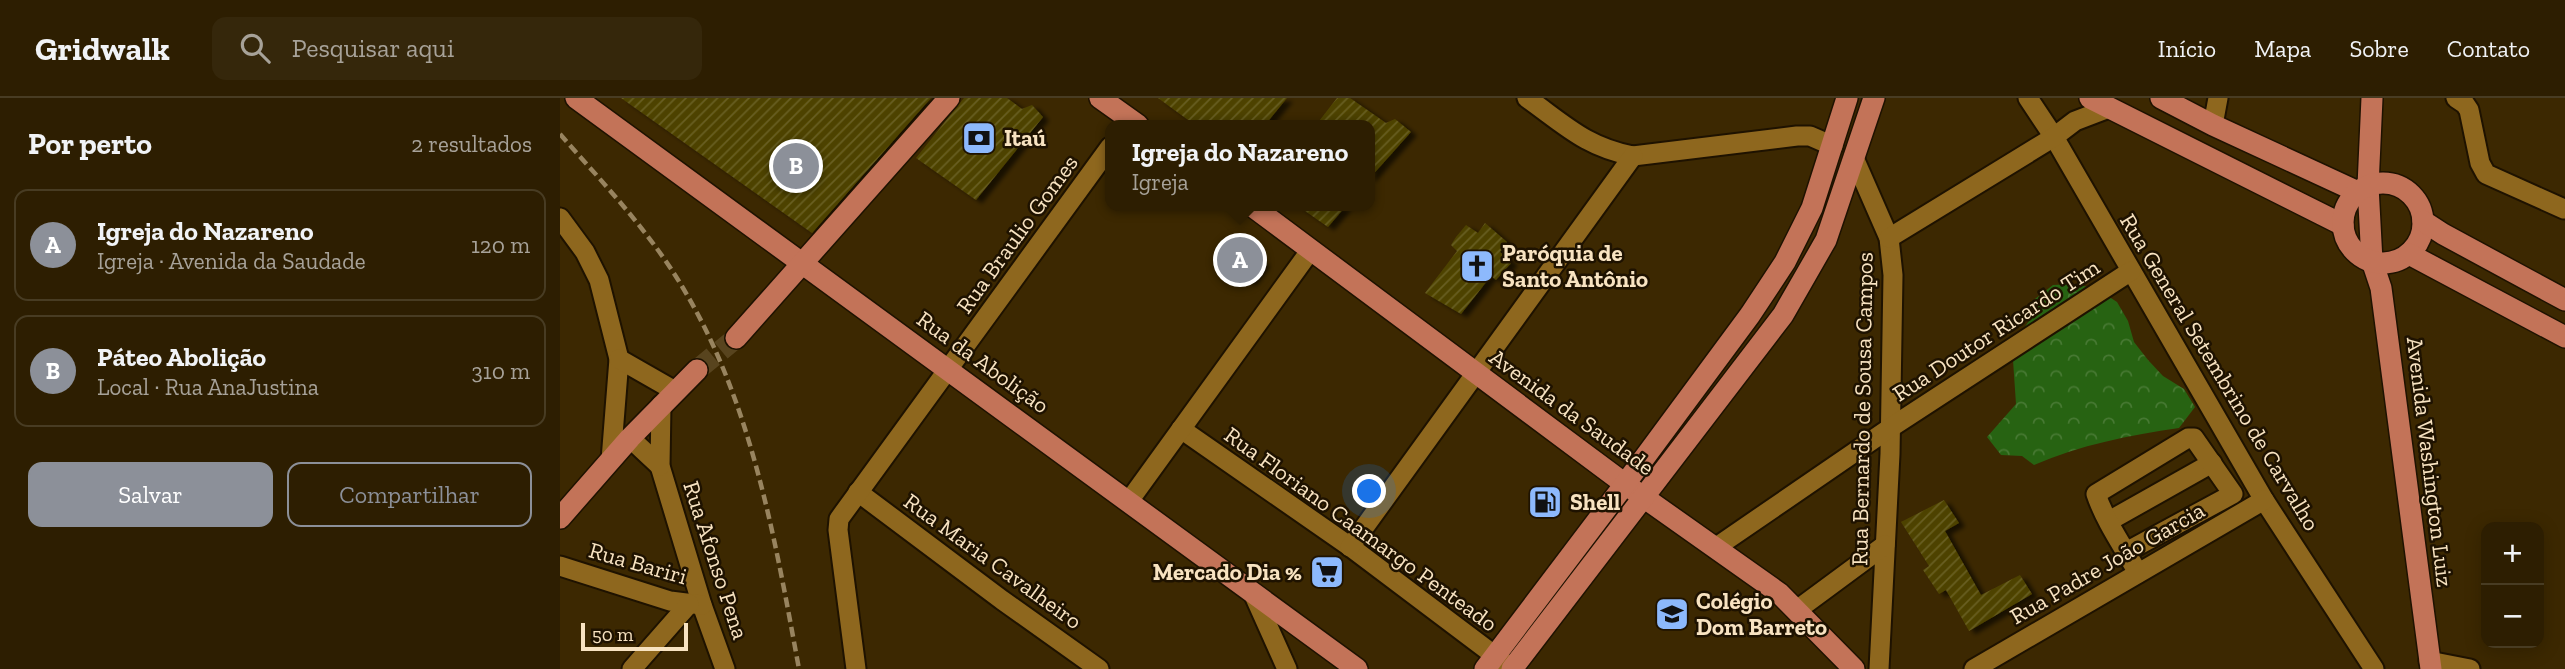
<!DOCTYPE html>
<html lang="pt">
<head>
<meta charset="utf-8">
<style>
  body { margin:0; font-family:"Zilla Slab",serif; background:#35270b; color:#f1f3f6 }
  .controls { position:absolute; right:21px; bottom:21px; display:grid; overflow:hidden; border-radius:14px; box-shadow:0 4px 18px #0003 }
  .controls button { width:63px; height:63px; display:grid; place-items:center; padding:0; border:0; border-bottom:2px solid #483c23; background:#2d1e01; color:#f1f3f6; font:35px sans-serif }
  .scale { position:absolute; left:21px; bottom:18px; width:107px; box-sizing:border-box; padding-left:7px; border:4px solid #f8e3c1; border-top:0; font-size:19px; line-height:24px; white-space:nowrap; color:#f8e3c1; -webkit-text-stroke:5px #1e1200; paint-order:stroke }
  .you { position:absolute; left:810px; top:394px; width:24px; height:24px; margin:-18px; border:5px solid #fff; border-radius:50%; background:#1a73e8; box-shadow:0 0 0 10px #1a73e833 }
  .badge { display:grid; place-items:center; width:46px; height:46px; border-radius:50%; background:#8c9099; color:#fff; font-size:23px; font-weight:700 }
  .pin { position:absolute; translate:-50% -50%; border:4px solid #fff; box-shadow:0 2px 7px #0006 }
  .popup { position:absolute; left:545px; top:22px; width:270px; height:91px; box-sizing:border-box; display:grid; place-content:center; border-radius:14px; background:#2d1e01; filter:drop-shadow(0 2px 5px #0005); font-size:23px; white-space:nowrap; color:#a7a299 }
  .popup b { font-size:26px; color:#f1f3f6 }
  .popup::after { content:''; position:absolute; left:50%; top:100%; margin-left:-14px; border:14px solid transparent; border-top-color:#2d1e01 }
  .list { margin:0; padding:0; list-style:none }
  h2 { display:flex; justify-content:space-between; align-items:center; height:91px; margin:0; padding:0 28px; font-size:30px }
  h2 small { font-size:23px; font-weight:400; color:#a7a299 }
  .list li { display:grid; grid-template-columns:46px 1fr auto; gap:21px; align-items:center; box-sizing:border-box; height:112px; margin:0 14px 14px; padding:0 14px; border:2px solid #483c23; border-radius:14px }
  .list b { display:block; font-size:26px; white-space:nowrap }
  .list p { margin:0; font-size:23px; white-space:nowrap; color:#a7a299 }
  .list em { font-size:23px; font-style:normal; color:#a7a299 }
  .actions { display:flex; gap:14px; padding:21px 28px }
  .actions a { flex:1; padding:16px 0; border:2px solid #8c9099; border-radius:14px; text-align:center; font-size:24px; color:#8c9099 }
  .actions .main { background:#8c9099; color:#fff }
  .icon { flex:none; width:38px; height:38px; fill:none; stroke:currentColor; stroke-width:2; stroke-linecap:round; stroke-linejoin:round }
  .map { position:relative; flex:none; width:2005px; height:571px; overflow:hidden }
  header { display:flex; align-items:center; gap:42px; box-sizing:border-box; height:98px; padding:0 35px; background:#2d1e01; border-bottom:2px solid #483c23 }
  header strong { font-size:33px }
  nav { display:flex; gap:38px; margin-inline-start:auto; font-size:24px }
  .search { width:490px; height:63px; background:#35270b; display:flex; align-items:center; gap:18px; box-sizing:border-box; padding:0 24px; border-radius:14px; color:#a7a299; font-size:26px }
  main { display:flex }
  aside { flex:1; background:#2d1e01 }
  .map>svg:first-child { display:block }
  .forest { fill:url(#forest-crowns) }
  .building { fill:url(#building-hatch); filter:url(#shadow) }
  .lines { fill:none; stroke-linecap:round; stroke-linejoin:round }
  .major-tunnel { stroke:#58441e; stroke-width:21; stroke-dasharray:21 10; stroke-linecap:butt }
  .minor-casing { stroke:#1e1200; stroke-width:23 }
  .major-casing { stroke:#1e1200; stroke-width:24 }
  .minor { stroke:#8e671e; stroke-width:19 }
  .major { stroke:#c37358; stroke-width:21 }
  .rail { stroke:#98845f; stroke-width:4.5; stroke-dasharray:10 5; stroke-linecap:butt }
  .labels { text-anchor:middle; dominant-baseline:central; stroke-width:5; stroke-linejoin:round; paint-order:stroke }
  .poi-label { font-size:23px; font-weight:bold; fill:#f8e3c1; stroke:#1e1200; text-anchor:start }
  .street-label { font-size:23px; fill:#f8e3c1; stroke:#1e1200 }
</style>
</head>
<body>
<header>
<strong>Gridwalk</strong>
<div class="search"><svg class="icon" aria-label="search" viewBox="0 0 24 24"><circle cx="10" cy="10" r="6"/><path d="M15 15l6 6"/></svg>Pesquisar aqui</div>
<nav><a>Início</a><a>Mapa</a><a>Sobre</a><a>Contato</a></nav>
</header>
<main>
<aside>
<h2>Por perto<small>2 resultados</small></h2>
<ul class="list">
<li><span class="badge">A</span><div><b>Igreja do Nazareno</b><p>Igreja · Avenida da Saudade</p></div><em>120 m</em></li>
<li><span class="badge">B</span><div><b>Páteo Abolição</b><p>Local · Rua AnaJustina</p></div><em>310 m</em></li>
</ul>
<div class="actions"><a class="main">Salvar</a><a>Compartilhar</a></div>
</aside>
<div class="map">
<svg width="2005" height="571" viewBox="0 0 2005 571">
  <defs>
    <pattern id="forest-crowns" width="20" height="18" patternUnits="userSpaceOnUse" patternTransform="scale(1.75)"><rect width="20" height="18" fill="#276312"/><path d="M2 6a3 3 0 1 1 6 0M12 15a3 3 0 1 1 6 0" fill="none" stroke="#477933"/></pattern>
    <pattern id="building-hatch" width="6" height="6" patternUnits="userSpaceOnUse" patternTransform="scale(1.75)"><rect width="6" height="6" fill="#4e4300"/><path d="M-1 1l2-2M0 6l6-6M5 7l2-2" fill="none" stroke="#685e23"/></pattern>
    <filter id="shadow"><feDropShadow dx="6" dy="3.5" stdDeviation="2" flood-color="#0009"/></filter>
  </defs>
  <rect width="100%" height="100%" fill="#3c2801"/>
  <path class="forest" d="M1515,186L1537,191L1557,204L1568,223L1574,244L1588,262L1603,278L1624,291L1635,309L1619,330C1570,337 1520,347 1474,367L1462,358L1441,357L1427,339L1456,306L1453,262L1456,241L1469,223L1475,201L1493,187Z"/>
  <g class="building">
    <polygon points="61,0 371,0 252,135"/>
    <polygon points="404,0 447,0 462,11 472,7 483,19 416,102 356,60"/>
    <polygon points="598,0 727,0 705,27 635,27"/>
    <polygon points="777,0 790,0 826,25 835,21 851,34 809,81 809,27 756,27"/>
    <polygon points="738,108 786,108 768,129"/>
    <polygon points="925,125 947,144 940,154 952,164 936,182 931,178 901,216 865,195 897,153 891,147 896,139 906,127 918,135"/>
    <polygon points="670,140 704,165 690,184 656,160"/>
    <polygon points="1384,402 1399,425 1385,433 1421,497 1460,477 1472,496 1409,533 1386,492 1379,496 1363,472 1369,468 1341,424"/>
  </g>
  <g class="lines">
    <polyline class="major-tunnel" points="137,272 176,240"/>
    <g class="minor-casing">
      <g id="minor">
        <path d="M967,0C1005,27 1026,49 1073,58L1237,38H1250L1273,48"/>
        <polyline points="1468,0 1494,39 1704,402 1814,571"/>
        <polyline points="1896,0 1905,6 1909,12 1920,65 1926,76 2004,111"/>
        <polyline points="1653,27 1658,0"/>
        <polyline points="1294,60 1329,140 1333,177 1330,356 1319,571"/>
        <polyline points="0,120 25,154 39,182 59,261 51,362"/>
        <polyline points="1329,140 1494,39 1515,23 1549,10"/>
        <polyline points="59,261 115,293"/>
        <polyline points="101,307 100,368 142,507 165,571"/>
        <polyline points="621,331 792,450 946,566"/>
        <polyline points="70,340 100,368"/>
        <polyline points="298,394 442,502 539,571"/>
        <polyline points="569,403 750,153"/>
        <polyline points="1549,423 1652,365"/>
        <polyline points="790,449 1073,58"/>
        <polyline points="1155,450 1330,330 1571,173"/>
        <path d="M1566,454L1673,396L1634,340H1628L1536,396C1545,423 1564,450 1578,475"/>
        <polyline points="0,468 110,503 142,507"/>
        <polyline points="693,495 727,571"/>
        <polyline points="1237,512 1325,447"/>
        <polyline points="1869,563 1910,571"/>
        <polyline points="72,571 129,506"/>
        <polyline points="296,571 278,432 279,421 550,49"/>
        <polyline points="1414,571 1704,402"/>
      </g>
    </g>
    <g class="major-casing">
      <g id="major">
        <polyline points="16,0 797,571"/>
        <polyline points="540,0 578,27"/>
        <polyline points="1530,0 1783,127"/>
        <polyline points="1601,0 1653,27 1798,94"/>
        <polyline points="1812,0 1808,88 1812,163 1821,190 1871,571"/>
        <circle cx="1823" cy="125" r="40"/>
        <polyline points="692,108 1065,386 1219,495 1294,571"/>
        <polyline points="1863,123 1883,136 2005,202"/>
        <polyline points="1849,156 2005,239"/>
        <polyline points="176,240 389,0"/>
        <polyline points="0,420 70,340 137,272"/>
        <polyline points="925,571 1065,386 1190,217 1225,164 1252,110 1287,0"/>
        <polyline points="952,571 1223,217 1266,142 1314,0"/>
      </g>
    </g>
    <use href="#minor" class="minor"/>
    <use href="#major" class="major"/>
    <path class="rail" d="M0,36C43,85 90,134 123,190C192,305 215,441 239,571"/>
  </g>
  <defs>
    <g id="bank-square" transform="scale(1.75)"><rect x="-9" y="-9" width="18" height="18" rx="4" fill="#8db9fc" stroke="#1e1200"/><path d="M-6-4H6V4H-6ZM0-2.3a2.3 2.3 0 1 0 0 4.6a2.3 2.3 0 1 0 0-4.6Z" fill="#111"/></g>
    <g id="church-square" transform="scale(1.75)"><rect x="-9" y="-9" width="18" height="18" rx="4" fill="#8db9fc" stroke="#1e1200"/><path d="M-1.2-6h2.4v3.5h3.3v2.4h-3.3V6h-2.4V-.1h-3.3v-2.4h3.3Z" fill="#111"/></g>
    <g id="fuel-square" transform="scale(1.75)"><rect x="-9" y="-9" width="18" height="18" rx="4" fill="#8db9fc" stroke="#1e1200"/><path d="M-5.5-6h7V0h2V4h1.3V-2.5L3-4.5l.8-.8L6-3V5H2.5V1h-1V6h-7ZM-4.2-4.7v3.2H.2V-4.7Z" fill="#111"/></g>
    <g id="supermarket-square" transform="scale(1.75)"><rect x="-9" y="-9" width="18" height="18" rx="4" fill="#8db9fc" stroke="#1e1200"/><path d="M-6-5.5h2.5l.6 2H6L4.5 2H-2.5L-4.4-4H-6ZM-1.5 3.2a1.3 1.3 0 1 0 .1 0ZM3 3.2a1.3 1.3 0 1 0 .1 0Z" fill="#111"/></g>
    <g id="school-square" transform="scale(1.75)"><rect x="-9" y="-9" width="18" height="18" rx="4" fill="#8db9fc" stroke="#1e1200"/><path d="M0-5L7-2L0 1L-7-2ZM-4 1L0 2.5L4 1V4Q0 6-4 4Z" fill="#111"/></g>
  </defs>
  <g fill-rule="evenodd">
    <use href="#bank-square" x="419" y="40"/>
    <use href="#church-square" x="917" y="168"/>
    <use href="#fuel-square" x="985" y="404"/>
    <use href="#supermarket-square" x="767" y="474"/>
    <use href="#school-square" x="1112" y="516"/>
  </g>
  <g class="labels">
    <g class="poi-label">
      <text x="444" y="40">Itaú</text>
      <text x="942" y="155">Paróquia de<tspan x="942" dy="26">Santo Antônio</tspan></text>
      <text x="1010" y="404">Shell</text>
      <text x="742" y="474" text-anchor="end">Mercado Dia %</text>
      <text x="1136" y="503">Colégio<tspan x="1136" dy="26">Dom Barreto</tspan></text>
    </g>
    <g class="street-label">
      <text transform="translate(457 136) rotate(-54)">Rua Braulio Gomes</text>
      <text transform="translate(1436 232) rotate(-33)">Rua Doutor Ricardo Tim</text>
      <text transform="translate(423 264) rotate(36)">Rua da Abolição</text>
      <text transform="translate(1660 274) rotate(59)">Rua General Setembrino de Carvalho</text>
      <text transform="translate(1302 311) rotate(-89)">Rua Bernardo de Sousa Campos</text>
      <text transform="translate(1012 314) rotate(36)">Avenida da Saudade</text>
      <text transform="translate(1870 364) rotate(83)">Avenida Washington Luiz</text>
      <text transform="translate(801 431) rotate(36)">Rua Floriano Caamargo Penteado</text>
      <text transform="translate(156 462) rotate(72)">Rua Afonso Pena</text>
      <text transform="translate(433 463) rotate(36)">Rua Maria Cavalheiro</text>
      <text transform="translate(78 465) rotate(16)">Rua Bariri</text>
      <text transform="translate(1547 465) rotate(-30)">Rua Padre João Garcia</text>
    </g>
  </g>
</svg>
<div class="controls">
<button>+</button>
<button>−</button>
</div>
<div class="scale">50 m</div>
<div class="you"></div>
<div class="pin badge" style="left:680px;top:162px">A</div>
<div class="popup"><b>Igreja do Nazareno</b>Igreja</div>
<div class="pin badge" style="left:236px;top:68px">B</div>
</div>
</main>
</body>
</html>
